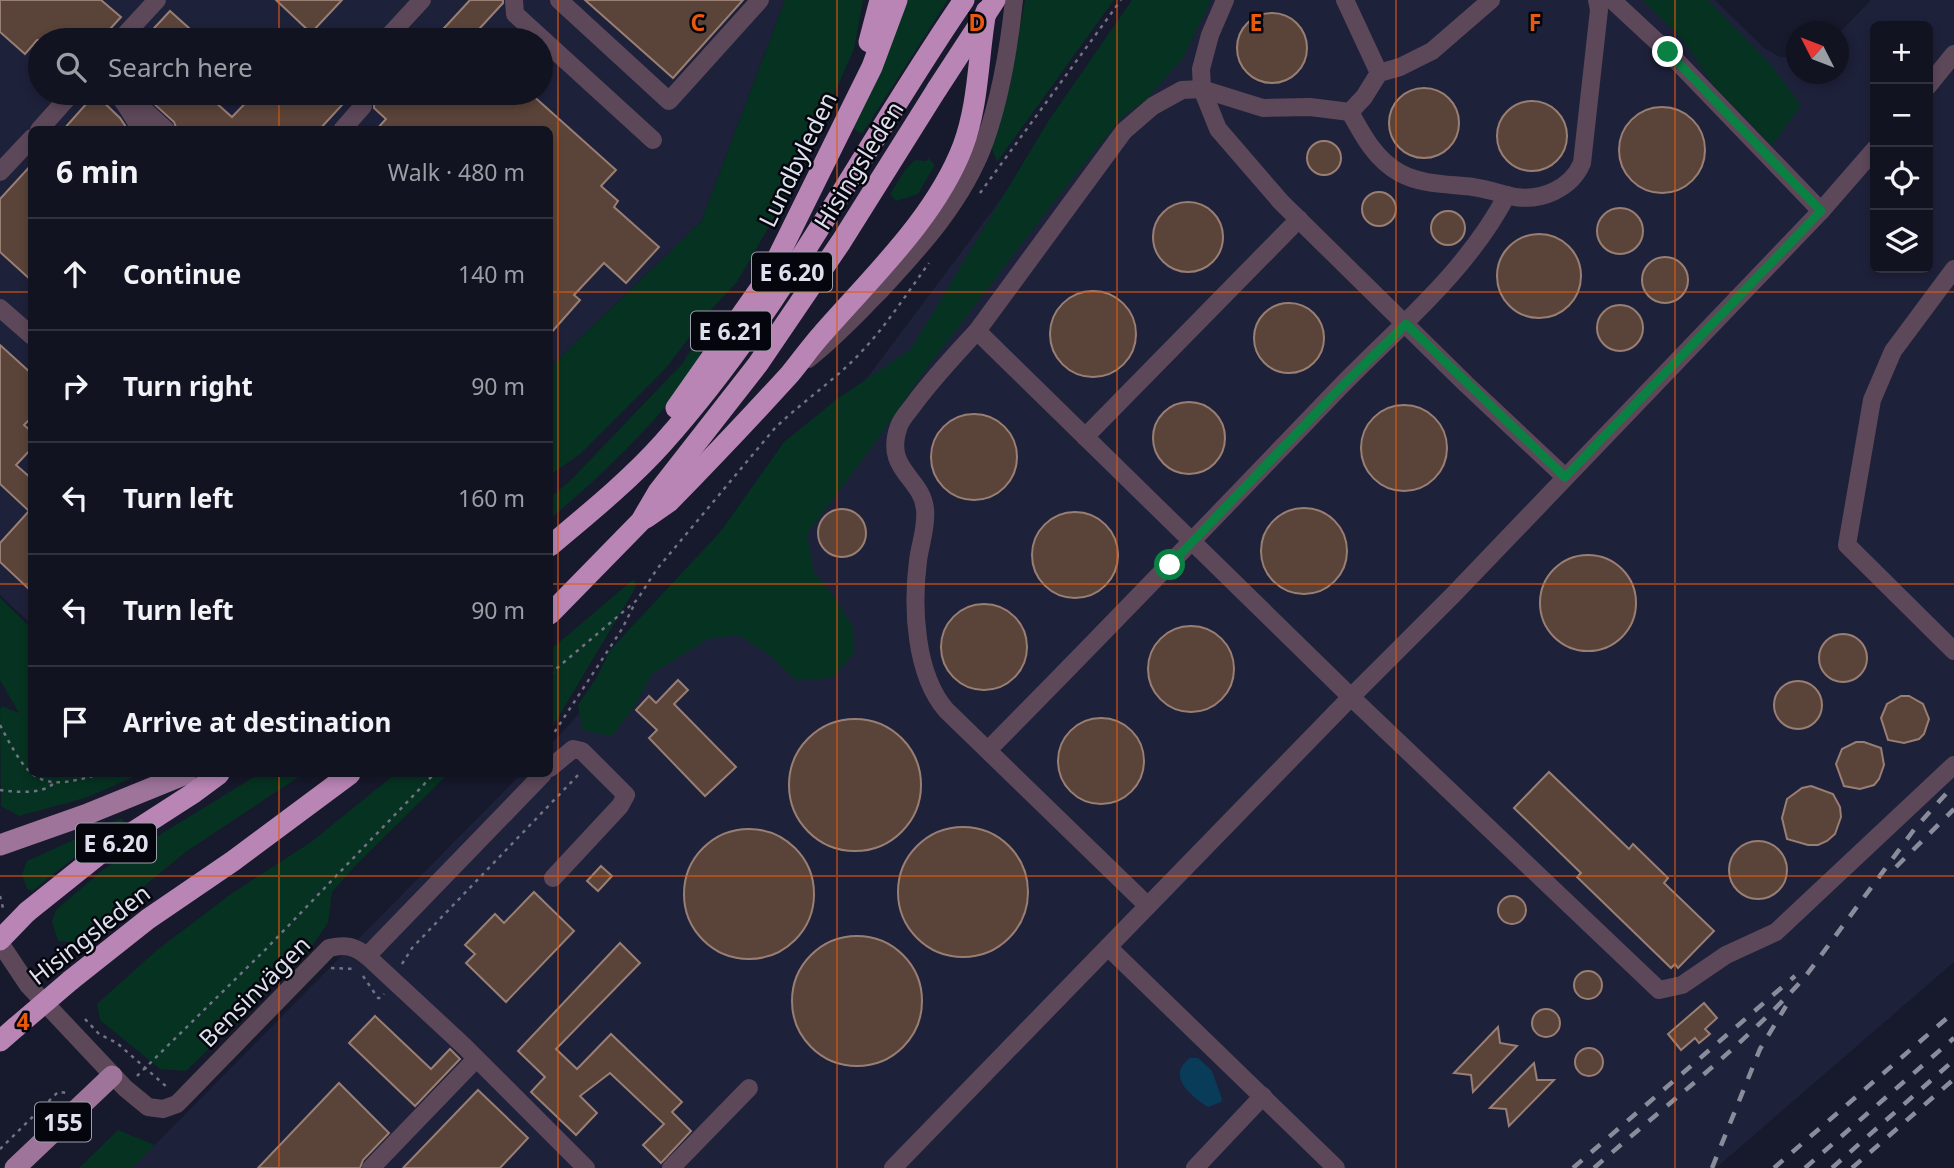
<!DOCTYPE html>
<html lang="en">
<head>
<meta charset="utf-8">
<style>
  body { margin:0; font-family:"Noto Sans",sans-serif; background:#1a1c2a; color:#f1f3f6 }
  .controls { position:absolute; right:21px; top:21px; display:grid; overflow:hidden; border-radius:10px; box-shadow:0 4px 10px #0003 }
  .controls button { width:63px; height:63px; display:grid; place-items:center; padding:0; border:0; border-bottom:2px solid #30323f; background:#111321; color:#f1f3f6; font:35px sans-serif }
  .compass { position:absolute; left:1786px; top:21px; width:63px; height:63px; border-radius:50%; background:#111321; box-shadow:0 4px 10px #0003; rotate:312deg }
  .stop { position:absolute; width:21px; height:21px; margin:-16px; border:5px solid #0b8043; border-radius:50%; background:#fff }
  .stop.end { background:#0b8043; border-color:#fff; box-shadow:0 2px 7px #0008 }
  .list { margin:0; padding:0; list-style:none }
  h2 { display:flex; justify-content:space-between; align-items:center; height:91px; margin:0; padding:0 28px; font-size:30px }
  h2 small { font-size:23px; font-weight:400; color:#9c9ea5 }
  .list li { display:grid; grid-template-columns:46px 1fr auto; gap:21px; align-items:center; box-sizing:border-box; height:112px; padding:0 28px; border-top:2px solid #30323f }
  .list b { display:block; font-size:26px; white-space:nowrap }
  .list em { font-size:23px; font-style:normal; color:#9c9ea5 }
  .icon { flex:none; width:38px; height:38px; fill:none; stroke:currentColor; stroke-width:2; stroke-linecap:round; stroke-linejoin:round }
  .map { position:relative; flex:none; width:1954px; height:1168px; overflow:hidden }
  .search { position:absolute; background:#111321; box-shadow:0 4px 10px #0003; left:28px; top:28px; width:525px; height:77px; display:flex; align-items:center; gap:18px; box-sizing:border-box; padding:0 24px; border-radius:38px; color:#9c9ea5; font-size:26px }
  .panel { position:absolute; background:#111321; box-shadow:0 4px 10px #0003; left:28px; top:126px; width:525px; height:651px; border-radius:10px }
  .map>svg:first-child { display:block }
  .built { fill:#1e213a; fill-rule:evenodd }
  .green { fill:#063221 }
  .water { fill:#083c59 }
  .building { fill:#5a4339; stroke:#997e73; stroke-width:2 }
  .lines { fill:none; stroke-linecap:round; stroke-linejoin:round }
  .path { stroke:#717384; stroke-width:2.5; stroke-dasharray:3.5 5; stroke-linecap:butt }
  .minor { stroke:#5d485a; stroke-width:18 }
  .major { stroke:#9e749a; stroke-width:21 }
  .highway { stroke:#b985b4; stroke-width:21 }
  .rail { stroke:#8a8c9c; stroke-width:4.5; stroke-dasharray:12 12; stroke-linecap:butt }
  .highway-bridge { stroke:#b985b4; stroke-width:21 }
  .route { stroke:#0b8043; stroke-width:9 }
  .grid { fill:none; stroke:#e8590c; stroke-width:2; stroke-opacity:0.55 }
  .labels { text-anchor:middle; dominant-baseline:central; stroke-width:5; stroke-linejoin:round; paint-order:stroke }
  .shield { fill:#05060d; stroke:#9d9faa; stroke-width:2 }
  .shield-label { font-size:23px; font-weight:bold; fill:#dee0ee }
  .street-label { font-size:24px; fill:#dee0ee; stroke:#05060d }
  .grid-label { font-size:23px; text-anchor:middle; font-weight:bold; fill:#e8590c; stroke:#05060d; stroke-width:5; stroke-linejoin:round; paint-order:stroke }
</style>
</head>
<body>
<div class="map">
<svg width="1954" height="1168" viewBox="0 0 1954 1168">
  <rect width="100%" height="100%" fill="#17192c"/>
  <g class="built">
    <path d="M0,0H785L701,222L550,367V130H32L31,624L0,595ZM40,40H541V93H40Z"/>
    <path d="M1150,0H1715L1764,48L1780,57L1796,56L1797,74H1839V33L1871,0H1954V962L1716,1168H132L521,774H550V745L569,725L852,398ZM1875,26H1928V268H1875Z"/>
  </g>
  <g class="green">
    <polygon points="785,0 863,0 854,49 805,159 781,206 737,282 708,313 666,368 579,455 550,475 550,367 701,222"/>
    <polygon points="906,0 948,0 862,134 851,127"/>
    <polygon points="1025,0 1114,0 997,162 991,146 1009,88"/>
    <polygon points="1132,0 1211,0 1183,58 1146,100 1122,117 1060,194 927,368 877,440 807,534 814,573 832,593 853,627 853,655 832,678 795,680 768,654 738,635 708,639 652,674 635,706 612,736 583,731 578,705 597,677 610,650 721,531 784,442 837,399 911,349 1049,120"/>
    <polygon points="1642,0 1708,0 1771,65 1801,105 1772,146 1714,86 1682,39"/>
    <polygon points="928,158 935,165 918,194 896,201 890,194 905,170 915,160 926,161"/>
    <path d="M693,347L697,348L704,358C661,418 606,472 550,519V498L571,480L682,364Z"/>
    <polygon points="634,579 636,587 550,731 550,650"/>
    <polygon points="0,598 31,628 32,774 141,774 85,798 19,816 1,806 0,709 2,706 19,713 0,680"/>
    <polygon points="259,774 303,774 187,851 75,943 58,941 52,922 56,910 104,869"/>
    <polygon points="395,774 448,774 357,864 332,892 328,923 307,953 186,1071 160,1069 100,1020 97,1004 157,950 231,894 311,842"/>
    <polygon points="122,818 124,822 103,835 32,891 27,889 22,874 27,861"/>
    <polygon points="118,1130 155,1145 132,1168 79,1168"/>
  </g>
  <path class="water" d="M1190,1058H1198L1212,1071L1222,1099L1221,1102L1208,1107C1192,1097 1165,1076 1190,1058Z"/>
  <g class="building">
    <polygon points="0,0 101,0 121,17 100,40 37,40 25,54 0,32"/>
    <polygon points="276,0 342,0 311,33"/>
    <polygon points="470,0 503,0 503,3 469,40 433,40"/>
    <polygon points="585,0 743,0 673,78"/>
    <polygon points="170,11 189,28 177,40 143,40"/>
    <circle cx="1272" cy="48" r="35"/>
    <circle cx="1424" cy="123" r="35"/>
    <polygon points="136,93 205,93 232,117 255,93 353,93 319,130 177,130 174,122 151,101"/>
    <polygon points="385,93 530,93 616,170 601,186 618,201 614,207 659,247 626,283 604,263 574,295 580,300 550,334 550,130 376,130 386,119 374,108 374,105"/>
    <polygon points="95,94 120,118 128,130 63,130"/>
    <circle cx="1532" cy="136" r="35"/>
    <circle cx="1662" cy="150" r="43"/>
    <circle cx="1324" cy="158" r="17"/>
    <polygon points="32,164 32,281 0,252 0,199"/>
    <circle cx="1379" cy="209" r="17"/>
    <circle cx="1188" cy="237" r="35"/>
    <circle cx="1620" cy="231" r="23"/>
    <circle cx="1448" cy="228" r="17"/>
    <circle cx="1539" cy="276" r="42"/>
    <circle cx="1665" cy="280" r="23"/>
    <circle cx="1093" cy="334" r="43"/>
    <circle cx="1289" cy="338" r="35"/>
    <circle cx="1620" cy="328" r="23"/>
    <polygon points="0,345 32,374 32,417 24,425 32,432 32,448 16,465 32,479 32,592 0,562 0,543 29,511 0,484"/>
    <circle cx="1189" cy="438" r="36"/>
    <circle cx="1404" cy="448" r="43"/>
    <circle cx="974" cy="457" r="43"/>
    <circle cx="1304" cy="551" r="43"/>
    <circle cx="842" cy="533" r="24"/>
    <circle cx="1075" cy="555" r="43"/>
    <circle cx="1588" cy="603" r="48"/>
    <circle cx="984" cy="647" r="43"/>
    <circle cx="1191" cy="669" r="43"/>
    <circle cx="1843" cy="658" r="24"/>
    <polygon points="678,680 688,690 674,704 736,767 705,796 649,738 657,730 636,710 649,696 656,703"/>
    <circle cx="1798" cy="705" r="24"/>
    <polygon points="1901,696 1909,696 1923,704 1929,719 1924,734 1919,739 1904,743 1888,740 1881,718 1887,704"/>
    <circle cx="1101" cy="761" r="43"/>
    <circle cx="855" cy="785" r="66"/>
    <polygon points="1856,742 1864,742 1881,748 1884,765 1879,779 1874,785 1860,789 1844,786 1836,764 1842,749"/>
    <polygon points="1549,772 1629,849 1633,844 1668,878 1664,883 1714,931 1678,968 1675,964 1671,968 1577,877 1581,873 1514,808"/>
    <polygon points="1811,786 1833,794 1840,807 1841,817 1835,834 1827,841 1818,845 1808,845 1787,839 1782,818 1787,799 1802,788"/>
    <circle cx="963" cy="892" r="65"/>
    <circle cx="749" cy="894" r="65"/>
    <circle cx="1758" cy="870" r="29"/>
    <polygon points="601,866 612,876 598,891 587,881"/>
    <polygon points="534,892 574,931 506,1002 466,963 475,954 465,945 495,914 504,923"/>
    <circle cx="1512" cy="910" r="14"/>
    <circle cx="857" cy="1001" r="65"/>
    <polygon points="620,943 640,963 556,1049 577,1069 611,1034 682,1102 672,1112 691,1131 661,1163 643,1145 664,1124 610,1073 580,1096 597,1113 576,1135 531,1092 545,1077 518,1051"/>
    <circle cx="1588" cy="985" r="14"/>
    <polygon points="1704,1003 1717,1018 1705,1029 1710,1034 1699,1043 1695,1038 1681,1050 1668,1034"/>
    <circle cx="1546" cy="1023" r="14"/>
    <polygon points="375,1016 431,1069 450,1049 460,1059 415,1106 349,1043"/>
    <polygon points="1498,1027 1500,1043 1517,1046 1473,1092 1471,1075 1454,1073"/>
    <circle cx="1589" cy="1062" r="14"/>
    <polygon points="1534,1063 1537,1080 1554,1080 1509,1126 1506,1109 1490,1108"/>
    <polygon points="339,1083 389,1133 363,1160 360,1168 258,1168"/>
    <polygon points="478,1090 528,1138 500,1168 403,1168"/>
  </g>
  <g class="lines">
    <g class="path">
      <polyline points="980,193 1121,0"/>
      <path d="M550,674L637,600L657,569L775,428C804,400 837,379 864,349C888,323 908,292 929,263"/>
      <path d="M0,725C28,778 37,794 99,774"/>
      <polyline points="550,739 622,629 635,603"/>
      <path d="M0,790C15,792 42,795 54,783"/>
      <polyline points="0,896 4,912"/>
      <polyline points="402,964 412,948 581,772"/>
      <polyline points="331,968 356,969"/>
      <polyline points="363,976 378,998 381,998 384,994"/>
      <polyline points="85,1019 99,1034 117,1043 168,1088"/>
      <polyline points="137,1076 267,948 434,774"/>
      <polyline points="0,1149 58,1092 69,1093"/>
    </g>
    <g class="minor">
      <polyline points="514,0 515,14 653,140"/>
      <polyline points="559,0 669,101 760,0"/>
      <polyline points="1225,0 1210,35 1201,69 1202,89 1218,129 1281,202 1466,384 1565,477"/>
      <polyline points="1345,0 1379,73"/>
      <polyline points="1491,0 1432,51 1400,67 1379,73 1364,97 1350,112 1310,107 1263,108 1202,89 1182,90 1153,106 1124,131 977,331 1351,697 1659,990 1682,985 1726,955 1776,932 1954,765"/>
      <polyline points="1612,0 1668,52 1821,211"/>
      <polyline points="120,40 157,0"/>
      <polyline points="385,40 422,0"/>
      <polyline points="1928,86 1954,54"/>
      <path d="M116,93C127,104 132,117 142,130"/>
      <polyline points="126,102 143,109 166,130"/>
      <path d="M1350,112C1363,136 1376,160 1400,173C1422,185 1449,184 1473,187C1488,189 1501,194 1515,197C1541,201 1571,189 1582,163L1599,10L1597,0"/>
      <polyline points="39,130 72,93"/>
      <polyline points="342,130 363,106"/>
      <polyline points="0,172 32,138"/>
      <polyline points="1954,269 1893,351 1872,400 1847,545 1954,651"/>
      <polyline points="0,308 32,336"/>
      <path d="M977,331C955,355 933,378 914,404C909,411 902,418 899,426C883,470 922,477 925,509C927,527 920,544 918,561C912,607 915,674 946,710L1148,906"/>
      <path d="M808,359C834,339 855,316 878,293C920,248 964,200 985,141C1001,96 1009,48 1014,0"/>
      <polyline points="1085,437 1299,219"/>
      <path d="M988,750C1106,631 1222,510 1338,389C1398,327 1466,273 1507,195"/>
      <polyline points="550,768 573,749 582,751 626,795 620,806 553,878"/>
      <path d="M0,943L28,985L125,1088L148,1107L163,1109L177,1104L329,948C346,944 354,946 367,956L464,1046L586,1168"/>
      <polyline points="1108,947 1336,1168"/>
      <polyline points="367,956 543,774"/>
      <polyline points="371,1168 476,1059"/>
      <polyline points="671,1168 749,1088"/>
      <polyline points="893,1168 1351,697 1453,595 1821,211 1875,149"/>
      <polyline points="1195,1168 1263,1096"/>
    </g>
    <g class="major">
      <polyline points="0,845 85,815 186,774"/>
      <polyline points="15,1168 112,1076"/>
    </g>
    <g class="highway">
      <polyline points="869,42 880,0"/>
      <polyline points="676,408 768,277 872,67 897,0"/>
      <path d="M646,518L669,502C710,460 750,418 790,374C801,361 811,346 823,333C872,277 936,217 963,146C979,103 978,56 986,11"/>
      <path d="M550,546C588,514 630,480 663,443C783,309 863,147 964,0"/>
      <polyline points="550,614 641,521 658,492 758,364 841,242 937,89"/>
      <polyline points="27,912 102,852 192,794 219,774"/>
      <polyline points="71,980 148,919 233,861 350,774"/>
      <polyline points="0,1041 16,1027"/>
    </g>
    <g class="rail">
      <polyline points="1896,867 1954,809"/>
      <polyline points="1573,1168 1795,976"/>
      <path d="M1594,1168C1665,1106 1742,1047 1805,977L1916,827L1954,785"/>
      <polyline points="1712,1168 1760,1049 1786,1006"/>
      <polyline points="1774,1168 1954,1012"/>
      <polyline points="1805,1168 1954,1038"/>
      <polyline points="1832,1168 1954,1060"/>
      <polyline points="1852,1168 1954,1079"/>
    </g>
    <g class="highway-bridge">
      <polyline points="937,89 995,0"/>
      <polyline points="0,940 27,912"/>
      <polyline points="16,1027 71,980"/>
    </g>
  </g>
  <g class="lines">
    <polyline class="route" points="1170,565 1340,388 1406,324 1565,477 1821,211 1668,52"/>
  </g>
  <path class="grid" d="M279,0V40M558,0V1168M837,0V1168M1117,0V1168M1396,0V1168M1675,0V1168M279,93V130M0,292H32M550,292H1954M0,584H32M550,584H1954M279,774V1168M0,876H1954"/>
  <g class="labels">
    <g class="shield">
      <rect x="752" y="252.5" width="80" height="39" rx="5"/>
      <rect x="691" y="311.5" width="80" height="39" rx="5"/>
      <rect x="76" y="823.5" width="80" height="39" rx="5"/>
      <rect x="35" y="1102.5" width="56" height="39" rx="5"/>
    </g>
    <g class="shield-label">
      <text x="792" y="272">E 6.20</text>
      <text x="731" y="331">E 6.21</text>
      <text x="116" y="843">E 6.20</text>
      <text x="63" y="1122">155</text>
    </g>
    <g class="street-label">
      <text transform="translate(797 159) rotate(-64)">Lundbyleden</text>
      <text transform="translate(858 165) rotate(-58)">Hisingsleden</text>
      <text transform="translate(89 934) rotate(-38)">Hisingsleden</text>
      <text transform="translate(254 991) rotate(-45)">Bensinvägen</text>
    </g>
  </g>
  <g class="grid-label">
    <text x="698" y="31">C</text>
    <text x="977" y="31">D</text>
    <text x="1256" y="31">E</text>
    <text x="1535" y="31">F</text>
    <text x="23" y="1030">4</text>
  </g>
</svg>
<div class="controls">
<button>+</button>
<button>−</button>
<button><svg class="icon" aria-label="locate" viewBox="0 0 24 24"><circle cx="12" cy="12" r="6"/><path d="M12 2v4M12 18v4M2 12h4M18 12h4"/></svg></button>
<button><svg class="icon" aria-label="layers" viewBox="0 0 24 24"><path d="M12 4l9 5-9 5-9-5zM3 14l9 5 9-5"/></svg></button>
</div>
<svg class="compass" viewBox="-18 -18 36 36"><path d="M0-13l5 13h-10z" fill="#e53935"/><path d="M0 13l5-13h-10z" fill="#9c9ea5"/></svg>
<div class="stop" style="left:1170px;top:565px"></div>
<div class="stop end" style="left:1668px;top:52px"></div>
<div class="search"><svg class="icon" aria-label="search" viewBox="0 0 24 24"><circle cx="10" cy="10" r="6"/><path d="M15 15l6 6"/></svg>Search here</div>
<section class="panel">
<h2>6 min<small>Walk · 480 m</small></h2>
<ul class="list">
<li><svg class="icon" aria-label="ahead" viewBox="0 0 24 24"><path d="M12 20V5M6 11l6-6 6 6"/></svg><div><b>Continue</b></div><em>140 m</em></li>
<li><svg class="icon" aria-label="right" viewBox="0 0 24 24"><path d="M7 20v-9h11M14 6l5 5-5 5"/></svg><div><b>Turn right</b></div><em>90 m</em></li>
<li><svg class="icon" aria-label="left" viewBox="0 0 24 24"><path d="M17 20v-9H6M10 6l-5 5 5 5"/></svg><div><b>Turn left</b></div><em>160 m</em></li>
<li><svg class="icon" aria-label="left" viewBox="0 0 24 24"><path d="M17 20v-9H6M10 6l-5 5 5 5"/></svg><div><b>Turn left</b></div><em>90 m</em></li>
<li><svg class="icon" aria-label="arrive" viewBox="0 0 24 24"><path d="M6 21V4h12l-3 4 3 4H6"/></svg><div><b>Arrive at destination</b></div></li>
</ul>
</section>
</div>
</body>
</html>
